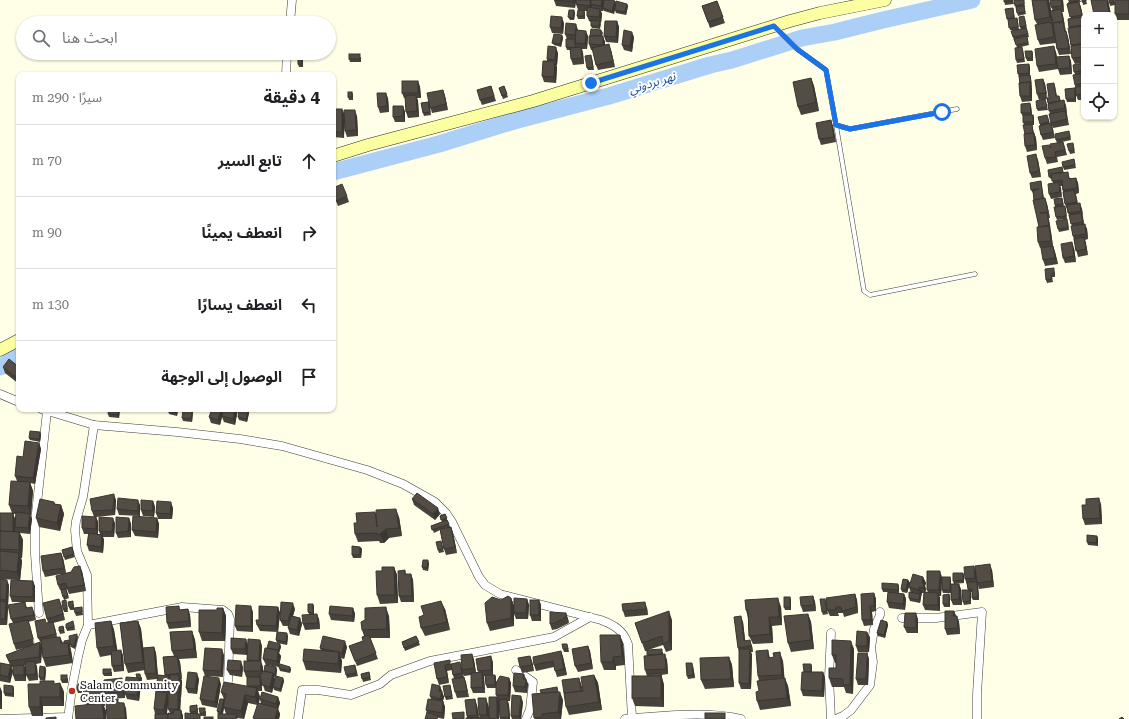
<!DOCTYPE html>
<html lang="ar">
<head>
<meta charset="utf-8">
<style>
  body { margin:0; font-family:"Roboto Serif","Noto Sans Arabic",serif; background:#f2f2f2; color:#202124; direction:rtl }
  .controls { position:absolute; right:12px; top:12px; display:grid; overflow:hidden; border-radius:8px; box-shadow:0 1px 3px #0004 }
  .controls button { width:36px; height:36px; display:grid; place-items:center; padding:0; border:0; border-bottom:1px solid #e0e0e0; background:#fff; color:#202124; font:20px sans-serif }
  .stop { position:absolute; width:12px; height:12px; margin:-9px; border:3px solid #1a73e8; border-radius:50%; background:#fff }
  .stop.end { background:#1a73e8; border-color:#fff; box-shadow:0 1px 4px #0008 }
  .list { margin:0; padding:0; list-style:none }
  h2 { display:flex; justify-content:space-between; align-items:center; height:52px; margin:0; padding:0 16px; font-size:17px }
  h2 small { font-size:13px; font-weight:400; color:#757577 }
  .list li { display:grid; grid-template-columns:26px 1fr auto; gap:12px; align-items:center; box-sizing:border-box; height:72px; padding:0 16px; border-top:1px solid #e0e0e0 }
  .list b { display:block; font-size:15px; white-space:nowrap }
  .list em { font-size:13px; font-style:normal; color:#757577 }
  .icon { flex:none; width:22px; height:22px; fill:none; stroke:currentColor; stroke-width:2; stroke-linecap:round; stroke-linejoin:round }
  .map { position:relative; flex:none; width:1129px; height:719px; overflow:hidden; direction:ltr }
  .search { position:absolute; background:#fff; box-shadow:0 1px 3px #0004; left:16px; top:16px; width:320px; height:44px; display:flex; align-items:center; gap:10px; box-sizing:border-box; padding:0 14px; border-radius:22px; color:#757577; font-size:15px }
  .panel { position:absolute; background:#fff; box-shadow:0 1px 3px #0004; left:16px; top:72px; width:320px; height:340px; border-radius:8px; direction:rtl }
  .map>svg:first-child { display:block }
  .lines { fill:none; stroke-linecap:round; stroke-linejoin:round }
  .river { stroke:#abcff7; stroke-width:17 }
  .lane-casing { stroke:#3d3d3d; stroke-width:5 }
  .street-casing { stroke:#3d3d3d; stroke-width:9 }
  .secondary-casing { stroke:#2c2c2c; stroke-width:13 }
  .lane { stroke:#fff; stroke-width:4 }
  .street { stroke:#fff; stroke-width:8 }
  .secondary { stroke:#fbffa2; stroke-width:12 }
  .wall { fill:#47423c; fill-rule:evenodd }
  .shaded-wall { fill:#3a3631 }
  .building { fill:#534d46; stroke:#3a3631 }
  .route { stroke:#1a73e8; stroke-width:5 }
  .poi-dot { fill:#bb3121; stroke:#fff; stroke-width:1.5 }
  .labels { text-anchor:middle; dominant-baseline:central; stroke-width:4; stroke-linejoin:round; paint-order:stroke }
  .poi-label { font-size:11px; fill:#0a0a0a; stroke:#fff; text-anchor:start }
  .water-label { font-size:12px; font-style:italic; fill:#134c9c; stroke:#fff }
</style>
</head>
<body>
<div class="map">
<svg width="1129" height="719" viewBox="0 0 1129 719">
  <rect width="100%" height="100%" fill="#fffee7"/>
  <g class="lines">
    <g class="river">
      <polyline points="333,172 439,144 514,121 609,96 710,65 732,60 802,38 835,32 883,20 972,0"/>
      <polyline points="0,367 19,357"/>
    </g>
    <g class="lane-casing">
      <g id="lane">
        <polyline points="776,28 797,49 826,70 836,125 864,291 870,295 975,274"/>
        <polyline points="836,125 850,129 957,109"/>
      </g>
    </g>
    <g class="street-casing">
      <g id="street">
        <polyline points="290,23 292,0"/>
        <polyline points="286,75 287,53"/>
        <polyline points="0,394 19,402"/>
        <path d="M41,409L94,425L177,432L240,439L282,446L367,470L403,484L435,502L446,513L452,522L479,577L485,585L500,594L601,620C614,625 623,630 628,644L632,718"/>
        <polyline points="39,613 35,554 35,522 47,411"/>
        <polyline points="902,618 936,618 982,612 977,694 977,719"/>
        <polyline points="88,625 182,607 223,610 228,614 230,619 228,681"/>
        <polyline points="831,633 829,677 831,719"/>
        <polyline points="516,670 533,682 530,709 526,719"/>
        <polyline points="0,719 68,717"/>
        <polyline points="68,719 72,688 78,657 82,640 88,625 87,575 77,551 75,530 76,521 83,497 94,425"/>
        <polyline points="298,719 302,690 318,690 351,695 380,684 391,675 430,661 554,637 590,617"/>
        <path d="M625,719L632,718C667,716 706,711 741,719"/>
        <polyline points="836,719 843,716 851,710 870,685 873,662 871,648 874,629 880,615 880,612"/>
      </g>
    </g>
    <g class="secondary-casing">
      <g id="secondary">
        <polyline points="333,156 368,145 533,101 790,21 820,13 885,0"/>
        <polyline points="0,350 19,340"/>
      </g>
    </g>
    <use href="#lane" class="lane"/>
    <use href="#street" class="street"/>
    <use href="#secondary" class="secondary"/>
  </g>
  <g class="wall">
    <polygon points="554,0 576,0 575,8 556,6"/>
    <polygon points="1004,0 1013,0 1014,4 1005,5"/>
    <polygon points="1014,0 1024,0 1025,7 1024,7 1026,14 1018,16"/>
    <polygon points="1032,0 1049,0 1051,11 1053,11 1051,7 1063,0 1064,12 1062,12 1066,31 1068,37 1071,54 1059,55 1057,49 1056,43 1040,45 1038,40 1037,24 1035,20"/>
    <polygon points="1068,0 1080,0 1081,2 1079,2 1081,8 1083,17 1084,17 1084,63 1075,64 1072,58 1068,19 1071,18 1067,4 1068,4 1069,2"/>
    <polygon points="1082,0 1086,0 1087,4 1083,5"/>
    <polygon points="1108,0 1111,15 1094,15"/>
    <polygon points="1109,0 1114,0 1115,2 1129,0 1129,20 1117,20 1115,14 1115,5 1110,6"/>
    <polygon points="604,1 615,1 616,4 614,14 604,11 603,10 603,11 601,11 602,14 601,23 600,22 600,29 592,28 591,26 591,22 589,21 587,16 587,11 584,11 585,13 585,19 578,19 577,16 578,10 576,4"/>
    <polygon points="717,1 725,23 710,28 702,6"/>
    <polygon points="627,4 628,6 626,15 616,13 615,10"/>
    <polygon points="1013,8 1015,19 1017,18 1018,21 1019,30 1021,29 1020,27 1025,19 1027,29 1029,37 1027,37 1029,45 1017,48 1015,40 1014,40 1013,37 1019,30 1010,30 1009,21 1007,19"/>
    <polygon points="574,10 575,13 574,20 570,20 568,17"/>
    <polygon points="617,21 619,27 618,43 606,42 604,36"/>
    <polygon points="564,23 563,34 552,33 550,27"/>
    <polygon points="578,30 588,36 587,49 582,49 583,53 584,64 573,65 571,59 570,50 567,50 566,47 567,39 565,34"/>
    <polygon points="601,30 603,33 602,36 605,42 605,45 611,50 615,67 598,70 596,65 593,50 591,50 589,44 590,36"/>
    <polygon points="562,35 563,38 561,47 554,45 552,43"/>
    <polygon points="634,37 632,52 624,50 622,45"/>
    <polygon points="1023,50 1025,62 1017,63 1016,60"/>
    <polygon points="1032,51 1033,53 1033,61 1027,61 1026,58"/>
    <polygon points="1056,52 1057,57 1069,56 1071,61 1072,74 1060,75 1058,69 1039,72 1037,66"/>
    <polygon points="558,53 557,65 556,65 557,67 556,83 544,82 542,76 547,61 547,59"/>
    <polygon points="302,57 303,60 303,67 299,67 298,64"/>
    <polygon points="361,57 361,62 350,62 349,59"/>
    <polygon points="592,58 594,70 588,70 587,68"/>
    <polygon points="1084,63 1084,100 1078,100 1076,95 1075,85 1075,74 1074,72"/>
    <polygon points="1030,67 1030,75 1031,78 1032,87 1031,87 1032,101 1022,102 1020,96 1019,77 1018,74"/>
    <polygon points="811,78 814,86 819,111 801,115 798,107"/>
    <polygon points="1043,79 1045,84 1047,98 1049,98 1055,86 1057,96 1059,96 1061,101 1064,100 1066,106 1067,114 1069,125 1053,128 1051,123 1050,114 1047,99 1039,100 1037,94"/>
    <polygon points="418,81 420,87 421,98 417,98 418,101 419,117 408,118 406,112 405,98 404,98 402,93"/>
    <polygon points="491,86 496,101 482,105 480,100"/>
    <polygon points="504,86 508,97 503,99 499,88"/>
    <polygon points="443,90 445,96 448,110 432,113 430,106 431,115 424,116 423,113 428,102"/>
    <polygon points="1076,91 1076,102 1067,102 1066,99"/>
    <polygon points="352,92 353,94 353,100 349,100 348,97"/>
    <polygon points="388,98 389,112 380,113 378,107"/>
    <polygon points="1045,99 1048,110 1038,111 1037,109"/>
    <polygon points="403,106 405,112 405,122 395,122 393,117"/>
    <polygon points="1031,106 1032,115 1033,115 1034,118 1034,125 1032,125 1034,133 1036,138 1037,150 1027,152 1025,146 1025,134 1027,125 1024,125 1023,122 1023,116 1021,113"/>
    <polygon points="333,109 344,114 357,116 358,136 347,137 345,131 344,120 344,138 333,137"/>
    <polygon points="1048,118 1050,124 1051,123 1053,129 1055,138 1043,140 1041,135 1040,124"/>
    <polygon points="833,126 836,142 821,145 819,139"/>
    <polygon points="1070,134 1071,140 1057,143 1056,140"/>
    <polygon points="1063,142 1065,148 1067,155 1057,157 1058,162 1047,164 1045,158 1050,147"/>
    <polygon points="1073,143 1075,153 1070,154 1069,151"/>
    <polygon points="1074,159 1076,168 1064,170 1063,167"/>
    <polygon points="1038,160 1041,177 1032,178 1030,173"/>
    <polygon points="1063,170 1063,172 1070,178 1076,178 1078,183 1079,193 1076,194 1078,204 1082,209 1083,217 1084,224 1087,229 1088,239 1085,240 1088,255 1078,257 1073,236 1072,226 1070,218 1065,204 1062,186 1060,186 1062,197 1051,199 1049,194 1053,183 1052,179 1051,179 1049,177"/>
    <polygon points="1041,181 1044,198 1047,204 1050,218 1048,218 1051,232 1053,246 1055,252 1058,264 1045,266 1043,260 1050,247 1040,248 1038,242 1039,227 1033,193 1031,190"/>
    <polygon points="333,194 347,196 349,202 338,206"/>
    <polygon points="1062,198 1064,206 1066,209 1067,219 1057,220 1056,217 1055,207 1055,205"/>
    <polygon points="1068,222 1069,230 1059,232 1058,229"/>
    <polygon points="1074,248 1076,262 1065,263 1063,258"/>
    <polygon points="1055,271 1055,277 1052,277 1053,282 1047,283 1046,280"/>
    <polygon points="3,367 19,367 19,384 5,373"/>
    <polygon points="109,409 120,409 119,418 109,417 108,414"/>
    <polygon points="168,409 178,409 177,416 169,414 168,411"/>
    <polygon points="196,409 206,409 206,411 197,411"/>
    <polygon points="238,409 235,425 224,422 222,417 220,425 211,423 209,417"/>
    <polygon points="248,410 249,413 247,422 239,420 238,417"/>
    <polygon points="193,412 192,422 183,421 182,418"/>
    <polygon points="40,432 41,435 40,442 30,440 29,438"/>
    <path d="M39,443L41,449L35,484L30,483L33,491L31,515H30L32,519L30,534L20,533L23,540L22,558H21L22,561L20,580L35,586V602H25L27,608L34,612L36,620L28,622L34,644L40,642L42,647L41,643L38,638L47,623H48L47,619L61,604L65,620L53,623L57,637H60L63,643H64L69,640L71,650L73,663L46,667L43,658L42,649L41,663L36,664L37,667L38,680L29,681L26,675V665H24L26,671V681H15L13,675V667H11L13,671L10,683L0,681V663L10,665L6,655L28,647L16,650L14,644L13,623L11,619L23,602H12L10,596L17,580L0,579V513H12L9,505L17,481L15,476L23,457ZM13,514H16L15,519Z"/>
    <polygon points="412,499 440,514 435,520 414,505"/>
    <polygon points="116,500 115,515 96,517 98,522 98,534 100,534 99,531 115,523 114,537 103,537 104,540 103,553 89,551 87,545 88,534 84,534 82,528 94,517 92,511"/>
    <polygon points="153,501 155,507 154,517 143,516 141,510"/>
    <polygon points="54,502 55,504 61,505 64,514 60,531 39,527 36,518"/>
    <polygon points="1101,504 1102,524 1085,525 1083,519"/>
    <polygon points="140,505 140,516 119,515 117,509"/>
    <polygon points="173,508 172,519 158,519 156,513"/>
    <polygon points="375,512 376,515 399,517 402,536 389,538 384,543 380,543 379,541 358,542 355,534 357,523"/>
    <polygon points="445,514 450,527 446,528 451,527 453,533 457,553 446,555 444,549 440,530 434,533 431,526 442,522 440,516"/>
    <polygon points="129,518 131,524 131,537 118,538 116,533"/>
    <polygon points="157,518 159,524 158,538 135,536 132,530"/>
    <polygon points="1097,536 1098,539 1098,546 1088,545 1087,542"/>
    <polygon points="441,541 444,552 439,553 438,550"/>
    <polygon points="72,547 75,557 65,560 62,550"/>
    <polygon points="360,547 362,549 361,558 353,558 352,555"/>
    <polygon points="63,558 66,573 82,571 86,591 69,594 67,589 66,589 69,598 64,600 63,597 64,590 60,590 58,585 61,574 45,577 43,571"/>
    <polygon points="429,563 428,571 423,570 422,567"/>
    <polygon points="394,567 397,575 398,603 380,604 377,595 382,571"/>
    <polygon points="405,570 406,574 411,574 413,580 414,602 401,602 399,596"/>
    <polygon points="975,570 992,570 994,587 979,589 978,585 979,600 973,600 972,598 972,592 970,592 971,604 964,605 963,602 968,590 967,585 965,579"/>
    <polygon points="963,573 964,576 964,583 954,584 953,581"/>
    <polygon points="923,577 926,583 925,586 926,589 925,592 928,592 927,590 942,577 941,596 939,596 940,598 940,611 925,610 923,605 924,593 922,593 920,603 910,601 909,598 911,593 909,587"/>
    <polygon points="950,577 951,580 951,593 943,593 942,590"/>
    <polygon points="0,579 9,585 8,606 7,605 8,607 7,625 0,625"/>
    <polygon points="908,580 910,583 907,593 902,592 901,589"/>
    <polygon points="898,584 899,587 899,593 893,592 904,594 906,599 905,610 889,608 887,602 888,592 883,592 882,589"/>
    <polygon points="961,589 962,605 953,605 951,600"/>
    <polygon points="874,593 876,599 876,611 872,612 873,625 864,626 862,620"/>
    <polygon points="855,594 857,600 858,613 844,617 843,613 838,613 839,616 830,616 827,610"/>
    <polygon points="949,594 950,597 950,607 944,607 943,604"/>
    <polygon points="813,596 815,602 816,611 803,612 801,606"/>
    <polygon points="790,597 791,600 791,610 785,610 784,607"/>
    <polygon points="511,598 514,606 527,599 529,605 528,619 516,619 514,614 514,626 490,631 487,623 501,600"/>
    <polygon points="825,599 828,614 823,615 822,612"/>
    <polygon points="539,600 541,605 541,621 532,621 530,615"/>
    <polygon points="67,603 68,612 64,612 63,609"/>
    <polygon points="74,604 74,610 70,610 69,607"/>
    <polygon points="313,604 314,607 314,614 319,619 320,629 305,630 303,624 309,614 308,612"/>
    <polygon points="179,606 180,610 188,609 190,615 191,627 169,629 167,623"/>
    <polygon points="82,607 83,615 76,616 75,613"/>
    <polygon points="278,607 280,613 278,632 260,631 257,625 259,620"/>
    <polygon points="781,607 782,625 772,626 773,643 753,644 749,636 748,618 746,610"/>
    <polygon points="223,608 226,616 225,641 202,641 199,632 217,610"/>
    <polygon points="353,608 355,614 354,622 331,620 329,614"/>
    <polygon points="647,608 648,615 625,617 623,611"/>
    <polygon points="295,609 293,616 300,618 302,624 299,636 290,634 288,628 289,626 283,626 280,620"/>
    <polygon points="445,609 450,630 425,636 421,628 424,615"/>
    <polygon points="954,611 956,616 959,622 960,634 947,635 945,629"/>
    <polygon points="253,612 253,632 237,631 235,626"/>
    <polygon points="566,613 568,619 569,623 557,629 552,630 550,624"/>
    <polygon points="808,614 811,622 814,649 791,652 788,643"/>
    <polygon points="389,616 390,638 370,638 378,659 357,666 349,646 363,641 364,636 362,630"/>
    <polygon points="918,619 918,633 907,633 904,627"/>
    <polygon points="672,620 672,650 666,652 663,645 648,650 663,652 663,655 667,660 668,674 661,675 664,685 664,707 635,706 632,698 647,676 645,670 648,656 647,651 645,651 635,623"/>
    <polygon points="111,621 114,630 117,650 123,655 124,671 114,672 112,666 111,655 100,657 97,648"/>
    <path d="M138,621L141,629L143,648L154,647L156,653L158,675L166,676L163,657L174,656L172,651L170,632L192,631L195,640L197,658L179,659L180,662L182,679H181L182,681L181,698H180V710H181L183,716V719H155V714L154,709L156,691H157L156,690L157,679L147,680L145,674V670L128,673L125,664L120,623ZM168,704V709L170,713H168V717V714H167Z"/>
    <polygon points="743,622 745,641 752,646 753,652 751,652 752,655 751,689 741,689 739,683 739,651 738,648"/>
    <polygon points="887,622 888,625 885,638 878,636 877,633"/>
    <polygon points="74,624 75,630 67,631 66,628"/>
    <polygon points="63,626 65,633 60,634 59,631"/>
    <polygon points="288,636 287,645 277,643 276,640"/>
    <polygon points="416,636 420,645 405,651 402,642"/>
    <polygon points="78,637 75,649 71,647 70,644"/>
    <polygon points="870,637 869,652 858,652 856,646"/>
    <path d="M260,640L262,646L261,662L263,667V671L276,667L277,670L276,677H274L275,679L272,693L265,691L260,677L262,682V691H258L260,697L259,703L261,704L260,699L278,697L280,703L278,709L280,714L279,719H254L257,705L248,703L244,719L237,718L238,719L218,714L217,711L224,699L221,692L248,686L247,677H246L244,671L247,661V655L233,654L231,649L248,645ZM224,708L226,714H223Z"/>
    <polygon points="623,643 625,665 616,666 616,670 604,670 601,662"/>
    <polygon points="280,644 281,647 279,653 281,656 279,667 266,665 263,659 267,648"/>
    <polygon points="588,646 590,651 593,669 578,672 575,666"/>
    <polygon points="347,647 344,659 341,658 342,661 341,673 306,670 303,661 321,651 320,648"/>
    <polygon points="568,647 569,652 564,652 563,649"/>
    <polygon points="854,649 853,694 846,693 844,687 832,687 829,678 836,668 836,663 835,663 832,655"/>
    <polygon points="768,650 770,658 783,661 784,678 788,686 791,706 760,710 757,701 759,691 759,681 758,676"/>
    <polygon points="561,651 563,657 567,675 557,677 554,667 536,671 534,665"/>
    <polygon points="472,654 474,660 476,672 479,672 478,671 493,662 493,675 496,677 496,682 509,678 511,683 510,701 508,701 509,705 510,719 500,719 499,706 499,719 466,719 467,718 467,716 477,705 479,717 480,717 479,715 488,704 489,708 497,697 496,695 496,688 487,688 486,685 485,676 484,676 485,693 473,693 471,688 471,675 464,676 463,674 469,697 457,698 455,692 454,679 452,670 447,671 449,683 439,685 437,679 434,663 451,664 462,667"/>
    <polygon points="224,655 223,677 205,676 203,670"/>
    <polygon points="729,657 732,665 734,687 705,689 701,680"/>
    <polygon points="869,659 868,685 858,685 856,679"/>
    <polygon points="532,661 534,671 522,673 520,667"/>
    <polygon points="811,664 812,666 812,672 823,672 825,678 824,697 803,696 801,690"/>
    <polygon points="693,666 695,678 688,679 687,676"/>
    <polygon points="45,667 46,670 45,681 40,680 39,677"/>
    <polygon points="243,667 242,677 230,675 227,670"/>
    <polygon points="279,668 291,669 290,673 280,671"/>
    <polygon points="356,668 358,676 347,678 346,675"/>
    <polygon points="112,672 112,676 104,676 103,674"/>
    <polygon points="369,672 371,680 363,682 361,674"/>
    <polygon points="524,674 528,684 527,693 515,692 513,686"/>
    <polygon points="594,675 598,683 602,710 569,715 566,707 579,678 581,684 583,691"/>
    <polygon points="142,677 142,682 140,682 141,684 139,701 127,699 125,694 125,698 106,699 104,693 124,684 125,693 137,678"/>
    <polygon points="68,678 68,683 62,683 61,680"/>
    <polygon points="283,678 284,681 281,692 274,690 273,687"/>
    <polygon points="199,679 197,694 188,693 186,688"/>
    <polygon points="54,681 54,684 60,683 64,692 64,706 43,706 43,716 32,716 29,707"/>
    <polygon points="101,682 103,688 105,706 104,706 106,711 106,719 76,719 86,705 84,701"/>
    <polygon points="81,684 82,687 82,693 78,693 77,690"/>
    <polygon points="221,684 217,708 202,705 200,699"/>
    <polygon points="450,685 453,699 446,700 445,697"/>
    <polygon points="13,686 14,689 14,697 5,696 4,693"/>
    <polygon points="440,686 444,697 443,701 445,707 444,719 439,718 427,713 426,710 431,699 430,696"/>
    <polygon points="0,687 2,692 2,709 0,709"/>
    <polygon points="558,692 563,700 561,719 535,719 534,718"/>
    <polygon points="523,702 521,719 512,719 511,716"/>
    <polygon points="198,708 198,714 200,714 200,713 206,711 206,716 201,716 191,714 190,712"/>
  </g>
  <g class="shaded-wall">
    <polygon points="573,0 576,0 575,8 573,2"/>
    <polygon points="590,0 593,0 591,4 592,8 592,11 590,6"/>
    <polygon points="602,0 604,0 604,1 603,8 603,11 601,6"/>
    <polygon points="1047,0 1049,0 1054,26 1050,17"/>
    <polygon points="1061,0 1063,0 1064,12 1062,6"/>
    <polygon points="1107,0 1108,0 1111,15 1110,15 1109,13"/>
    <polygon points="615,1 616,4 614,14 612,11"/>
    <polygon points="1079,2 1081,8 1084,21 1082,15"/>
    <polygon points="627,4 628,6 626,15 625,12"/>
    <polygon points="600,9 602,14 601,23 599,17"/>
    <polygon points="1061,9 1063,15 1065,26 1063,21"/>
    <polygon points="574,10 575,13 574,20 573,18"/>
    <polygon points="584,10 585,13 585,19 584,16"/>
    <polygon points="562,17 564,23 563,34 561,28"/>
    <polygon points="600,21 601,24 600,29 599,26"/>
    <polygon points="617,21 619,27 618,43 616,37"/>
    <polygon points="576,24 578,30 577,41 575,35"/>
    <polygon points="586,31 588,36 587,49 585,44"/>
    <polygon points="1066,31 1068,37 1071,54 1069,48"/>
    <polygon points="632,32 634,37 632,52 630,46"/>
    <polygon points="562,35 563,38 561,47 560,44"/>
    <polygon points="603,36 605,42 605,50 603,45"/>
    <polygon points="609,44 611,50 615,67 613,61"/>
    <polygon points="1054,46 1056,52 1058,69 1056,64"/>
    <polygon points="556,47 558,53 557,65 555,60"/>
    <polygon points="581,47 583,53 584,64 582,58"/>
    <polygon points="1069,56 1071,61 1072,74 1070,68"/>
    <polygon points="302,57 303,60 303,67 302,64"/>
    <polygon points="555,61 557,67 556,83 554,77"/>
    <polygon points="1029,64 1030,67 1030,76 1029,73"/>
    <polygon points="811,78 814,86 819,111 816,102"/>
    <polygon points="1043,79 1045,84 1048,99 1046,93"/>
    <polygon points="418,81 420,87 421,98 418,93"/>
    <polygon points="1030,82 1032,88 1032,101 1030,96"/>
    <polygon points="1075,88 1076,91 1076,102 1075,99"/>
    <polygon points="443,90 445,96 448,110 446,104"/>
    <polygon points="386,93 388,98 389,112 387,106"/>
    <polygon points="416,95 418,101 419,117 417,111"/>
    <polygon points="1064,100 1066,106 1067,114 1065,108"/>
    <polygon points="1030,103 1031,106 1032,116 1031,113"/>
    <polygon points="403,106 405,112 405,122 403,116"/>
    <polygon points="342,109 345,115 344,138 342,132"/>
    <polygon points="355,110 357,116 358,136 356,130"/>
    <polygon points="1033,115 1034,118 1034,125 1033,122"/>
    <polygon points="831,120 833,126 836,142 834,137"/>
    <polygon points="1034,133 1036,138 1037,150 1035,145"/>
    <polygon points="1036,154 1038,160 1041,177 1039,171"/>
    <polygon points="1076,178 1078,183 1079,193 1077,188"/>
    <polygon points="1059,182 1061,188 1062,197 1060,192"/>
    <polygon points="1045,198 1047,204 1050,218 1048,212"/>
    <polygon points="1080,203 1082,209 1083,217 1081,211"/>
    <polygon points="1047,213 1049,219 1051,231 1049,225"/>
    <polygon points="1081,213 1083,219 1085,228 1083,222"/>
    <polygon points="1085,224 1087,229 1088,239 1086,234"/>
    <polygon points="1049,226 1051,232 1053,247 1051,241"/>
    <polygon points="1084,237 1086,243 1088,255 1086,249"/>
    <polygon points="1072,242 1074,248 1076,262 1074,256"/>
    <polygon points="1053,246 1055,252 1058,264 1055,258"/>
    <polygon points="119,409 120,409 119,418 118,415"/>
    <polygon points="176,409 178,409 177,416 176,413"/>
    <polygon points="192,409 193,412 192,422 191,419"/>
    <polygon points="221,409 224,409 220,425 218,420"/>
    <polygon points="235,409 238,409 235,425 233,419"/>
    <polygon points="248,410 249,413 247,422 246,419"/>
    <polygon points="40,432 41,435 40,442 39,439"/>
    <polygon points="39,443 41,449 35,484 33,478"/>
    <polygon points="30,482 33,491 31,515 28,506"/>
    <polygon points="114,494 116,500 115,515 113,510"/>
    <polygon points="1099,498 1101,504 1102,524 1100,518"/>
    <polygon points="138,500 140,505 140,516 138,511"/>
    <polygon points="153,501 155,507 154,517 152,511"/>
    <polygon points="171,502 173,508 172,519 170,514"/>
    <polygon points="61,505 64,514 60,531 57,523"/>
    <polygon points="438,508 440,514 435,520 433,514"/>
    <polygon points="396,509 399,517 402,536 399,528"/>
    <polygon points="13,513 15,519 15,537 13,532"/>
    <polygon points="30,514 32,519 30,534 28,528"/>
    <polygon points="96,517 98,522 98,535 96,529"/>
    <polygon points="113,518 115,523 114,537 112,532"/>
    <polygon points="129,518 131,524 131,537 128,531"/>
    <polygon points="157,518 159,524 158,538 156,532"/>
    <polygon points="451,527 453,533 457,553 455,547"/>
    <polygon points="386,529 389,538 384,543 380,534"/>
    <polygon points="19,532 23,540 22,558 19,550"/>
    <polygon points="102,535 104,540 103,553 101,547"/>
    <polygon points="1097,536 1098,539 1098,546 1096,543"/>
    <polygon points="360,547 362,549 361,558 360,555"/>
    <polygon points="19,553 22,561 20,581 17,572"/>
    <polygon points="61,553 63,558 66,574 64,568"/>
    <polygon points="428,560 429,563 428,571 427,568"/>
    <polygon points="990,564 992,570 994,587 992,581"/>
    <polygon points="80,566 82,571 86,591 84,585"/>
    <polygon points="974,566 976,572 977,584 975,578"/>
    <polygon points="394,567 397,575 398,603 395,595"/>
    <polygon points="940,571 942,577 941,596 939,590"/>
    <polygon points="963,573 964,576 964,583 963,580"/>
    <polygon points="411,574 413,580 414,602 412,596"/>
    <polygon points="923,577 926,583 925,586 926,589 925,594 922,583"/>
    <polygon points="950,577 951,580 951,593 950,590"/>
    <polygon points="7,580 9,585 8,606 6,600"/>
    <polygon points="908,580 910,583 907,593 906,590"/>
    <polygon points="33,581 35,586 35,602 33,597"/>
    <polygon points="977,582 978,585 979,600 978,597"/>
    <polygon points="898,584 899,587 899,593 898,590"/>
    <polygon points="959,584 961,589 962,605 959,599"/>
    <polygon points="919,587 922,593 921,596 919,590"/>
    <polygon points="970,590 971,593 971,604 970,601"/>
    <polygon points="874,593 876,599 876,611 874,606"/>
    <polygon points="938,593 940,598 940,611 938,605"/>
    <polygon points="855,594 857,600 858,613 856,607"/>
    <polygon points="904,594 906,599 905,610 903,604"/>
    <polygon points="920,594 921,597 920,603 919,600"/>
    <polygon points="949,594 950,597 950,607 949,604"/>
    <polygon points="813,596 815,602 816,611 814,605"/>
    <polygon points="790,597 791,600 791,610 790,607"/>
    <polygon points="511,598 514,606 514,626 511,618"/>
    <polygon points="778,598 781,607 782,625 779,617"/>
    <polygon points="59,599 61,604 65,620 63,614"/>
    <polygon points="527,599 529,605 528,619 526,613"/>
    <polygon points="539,600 541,605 541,621 539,615"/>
    <polygon points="441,601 445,609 450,630 447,622"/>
    <polygon points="6,602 8,607 7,625 5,619"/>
    <polygon points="645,602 647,608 648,615 646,609"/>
    <polygon points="293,603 295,609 290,626 288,621"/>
    <polygon points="313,604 314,607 314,615 313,613"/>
    <polygon points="251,606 253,612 253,632 251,626"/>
    <polygon points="870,606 872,612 873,625 871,620"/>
    <polygon points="32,607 34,612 36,620 34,615"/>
    <polygon points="278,607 280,613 278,632 276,626"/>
    <polygon points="386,607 389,616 390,638 387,629"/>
    <polygon points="223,608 226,616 225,641 222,633"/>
    <polygon points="353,608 355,614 354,622 352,616"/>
    <polygon points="188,609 190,615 191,627 189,621"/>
    <polygon points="669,611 672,620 672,650 669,641"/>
    <polygon points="954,611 956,616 953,616"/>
    <polygon points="566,613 568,619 569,623 566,617"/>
    <polygon points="916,613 918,619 918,633 916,628"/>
    <polygon points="317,614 319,619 320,629 318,623"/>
    <polygon points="808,614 811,622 814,649 811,640"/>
    <polygon points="741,616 743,622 746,647 744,641"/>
    <polygon points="957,616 959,622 960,634 958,628"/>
    <polygon points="769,617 772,626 773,643 770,634"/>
    <polygon points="300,618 302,624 299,636 297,630"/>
    <polygon points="28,620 30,625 35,645 33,639"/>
    <polygon points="111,621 114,630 118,654 114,646"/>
    <polygon points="138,621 141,629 146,670 143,662"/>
    <polygon points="53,622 55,628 58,640 56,634"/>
    <polygon points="887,622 888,625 885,638 884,635"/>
    <polygon points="192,631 195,640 197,658 194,649"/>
    <polygon points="867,632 870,637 869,652 867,646"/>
    <polygon points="287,633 288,636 287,645 286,642"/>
    <polygon points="77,634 78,637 75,649 74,647"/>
    <polygon points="620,635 623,643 625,665 622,656"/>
    <polygon points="246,639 248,645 247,655 245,649"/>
    <polygon points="260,640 262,646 261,662 263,667 263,677 261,671 261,666 259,661"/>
    <polygon points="750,640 752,646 753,652 751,646"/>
    <polygon points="345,641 347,647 344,659 342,653"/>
    <polygon points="851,641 854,649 853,694 850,685"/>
    <polygon points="40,642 42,648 41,663 39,657"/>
    <polygon points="68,643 71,651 73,663 69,655"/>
    <polygon points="280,644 281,647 279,653 281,656 279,667 277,661"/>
    <polygon points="588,646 590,651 593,669 591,663"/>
    <polygon points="154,647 156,653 158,679 156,673"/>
    <polygon points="222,649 224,655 223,677 221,671"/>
    <polygon points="750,649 752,655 751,689 749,684"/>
    <polygon points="121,650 123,655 124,671 122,665"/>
    <polygon points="561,651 563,657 567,675 564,669"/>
    <polygon points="339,652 342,661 341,673 338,664"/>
    <polygon points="780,652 783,661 785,683 782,675"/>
    <polygon points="867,653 869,659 868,685 866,679"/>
    <polygon points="472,654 474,660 476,674 474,668"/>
    <polygon points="665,654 667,660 668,674 666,669"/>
    <polygon points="177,656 180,662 182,679 180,673"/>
    <polygon points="491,656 493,662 493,676 491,670"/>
    <polygon points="530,656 532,661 534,671 532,665"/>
    <polygon points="613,657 616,666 616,670 613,662"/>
    <polygon points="729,657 732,665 734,687 731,679"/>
    <polygon points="35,661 37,667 38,680 36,674"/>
    <polygon points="241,661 243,667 242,677 240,671"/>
    <polygon points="692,663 693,666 695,678 693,675"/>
    <polygon points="11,665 13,671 10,683 8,677"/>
    <polygon points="24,665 26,671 26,681 24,675"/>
    <polygon points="445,665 447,671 449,683 447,677"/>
    <polygon points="45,667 46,670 45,681 44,678"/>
    <polygon points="276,667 277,670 276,677 275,674"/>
    <polygon points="290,667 291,669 290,673 289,671"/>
    <polygon points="482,672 484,678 485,693 483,687"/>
    <polygon points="823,672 825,678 824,697 822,691"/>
    <polygon points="197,673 199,679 197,694 195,689"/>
    <polygon points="273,673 275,679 272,693 270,687"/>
    <polygon points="661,673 664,685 664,707 661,698"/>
    <polygon points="179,675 182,681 181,698 179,692"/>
    <polygon points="495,675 496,677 496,688 495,685"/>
    <polygon points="594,675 598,683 602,710 599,702"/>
    <polygon points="169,676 171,682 170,697 168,691"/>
    <polygon points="260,677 262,682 262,691 260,686"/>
    <polygon points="464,677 466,682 469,697 467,691"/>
    <polygon points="122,678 124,684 125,698 123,692"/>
    <polygon points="139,678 141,684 139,701 137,695"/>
    <polygon points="219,678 221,684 217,708 215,702"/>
    <polygon points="283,678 284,681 281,692 280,689"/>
    <polygon points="509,678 511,683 510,701 508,695"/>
    <polygon points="579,678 581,684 584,697 582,691"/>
    <polygon points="785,678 788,686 791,706 787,698"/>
    <polygon points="526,679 528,684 527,693 525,687"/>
    <polygon points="101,682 103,688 105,706 102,700"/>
    <polygon points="60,683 64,692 64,706 60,697"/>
    <polygon points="13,686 14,689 14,697 13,694"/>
    <polygon points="440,686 444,697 442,704 440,699 439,691"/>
    <polygon points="0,687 2,692 2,709 0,703"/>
    <polygon points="257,688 260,697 258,706 255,697"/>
    <polygon points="560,692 563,700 561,719 558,712"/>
    <polygon points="167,693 169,698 166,716 164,710"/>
    <polygon points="178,693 181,699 180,715 178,709"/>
    <polygon points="245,695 248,703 244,719 241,711"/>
    <polygon points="521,696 523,702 521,719 520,719 519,716"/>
    <polygon points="40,697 43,706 43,716 40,707"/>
    <polygon points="278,697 280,703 278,709 280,714 279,719 275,719 278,709 276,704"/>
    <polygon points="497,697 499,703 499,719 497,719"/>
    <polygon points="486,698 488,704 489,718 487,715"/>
    <polygon points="224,699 225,702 223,707 224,708 222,715 221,712"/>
    <polygon points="475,699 477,705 479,719 477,715"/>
    <polygon points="507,699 509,705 510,719 509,719 509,717"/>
    <polygon points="443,701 445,707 444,719 442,713"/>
    <polygon points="102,703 106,711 106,719 104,719"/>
    <polygon points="124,703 126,708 127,719 125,719"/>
    <polygon points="181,710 183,716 183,719 181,719"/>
  </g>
  <g class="building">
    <polygon points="554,0 573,0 573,2"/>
    <polygon points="576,0 590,0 590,6 576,4"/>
    <polygon points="591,0 602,0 601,6 591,4"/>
    <polygon points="604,0 611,0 615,1 612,11 603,8"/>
    <polygon points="1004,0 1012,0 1012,1 1004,2"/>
    <polygon points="1014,0 1024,0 1024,4 1015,6"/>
    <polygon points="1032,0 1047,0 1050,17 1035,20"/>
    <polygon points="1050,0 1061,0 1062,6 1051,7"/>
    <polygon points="1082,0 1086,0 1086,1 1082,2"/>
    <polygon points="1091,0 1107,0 1109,13 1101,15 1094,15"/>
    <polygon points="1109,0 1114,0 1114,2 1109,3"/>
    <rect x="1115" y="0" width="14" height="14"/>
    <polygon points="616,1 627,4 625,12 615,10"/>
    <polygon points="717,1 723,17 708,22 702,6"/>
    <polygon points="1078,1 1078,2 1068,4 1068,3"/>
    <polygon points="1079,2 1082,15 1070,17 1067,4"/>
    <polygon points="1024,6 1025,12 1017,13 1016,7"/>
    <polygon points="587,7 600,9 599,17 587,16"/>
    <polygon points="1013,8 1014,17 1007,19 1005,9"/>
    <polygon points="1061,9 1063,21 1053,23 1050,11"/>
    <polygon points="569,10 574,10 573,18 568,17"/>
    <polygon points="578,10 584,10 584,16 577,16"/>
    <polygon points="551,16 562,17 561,28 550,27"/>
    <polygon points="1024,16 1026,26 1020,27 1019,17"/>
    <polygon points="1084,17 1084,25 1069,27 1068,19"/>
    <polygon points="1017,18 1018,27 1009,28 1008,19"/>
    <polygon points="591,20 600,21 599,26 591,26"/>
    <polygon points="605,21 617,21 616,37 604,36"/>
    <polygon points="1050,22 1051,24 1052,24 1054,37 1038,40 1035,25"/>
    <polygon points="1063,22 1065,32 1066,31 1069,48 1057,49 1053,23"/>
    <polygon points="566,23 576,24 575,35 565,34"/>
    <polygon points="1084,26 1084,43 1071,45 1068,28"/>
    <polygon points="1026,28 1028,34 1013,37 1011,31"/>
    <polygon points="591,29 601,30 601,36 590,36"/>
    <polygon points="576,30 586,31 585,44 575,43"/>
    <polygon points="624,30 632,32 630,46 622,45"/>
    <polygon points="554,34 562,35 560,44 552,43"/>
    <polygon points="589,36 603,36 603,45 589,44"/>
    <polygon points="1027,36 1028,43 1016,45 1014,39"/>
    <polygon points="566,39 575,39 575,48 566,47"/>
    <polygon points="609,44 613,61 596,65 592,48"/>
    <polygon points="1084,44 1084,57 1072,58 1071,46"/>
    <polygon points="548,46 556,47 555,60 547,59"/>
    <polygon points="1054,46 1056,64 1037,66 1035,49"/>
    <polygon points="581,47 582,58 571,59 570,48"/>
    <polygon points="1022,47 1024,59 1016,60 1015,48"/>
    <polygon points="1025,51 1032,51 1032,58 1026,58"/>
    <rect x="349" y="54" width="11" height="5"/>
    <polygon points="591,55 593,67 587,68 585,56"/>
    <polygon points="1069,56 1070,68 1058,69 1056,57"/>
    <rect x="298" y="57" width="4" height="7"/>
    <polygon points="543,61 555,61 554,77 542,76"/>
    <polygon points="1084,63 1084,70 1074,72 1073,65"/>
    <polygon points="1029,64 1029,73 1018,74 1017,65"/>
    <polygon points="1084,73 1084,83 1075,85 1073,75"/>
    <polygon points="1030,75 1031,84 1030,84 1030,82 1020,83 1019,76"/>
    <polygon points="811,78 816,102 798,107 793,82"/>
    <polygon points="1043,79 1046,93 1037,94 1035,80"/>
    <rect x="402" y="81" width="16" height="12"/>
    <polygon points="1030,82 1030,96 1020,96 1019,83"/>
    <polygon points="1054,83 1056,96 1059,96 1060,101 1048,103 1047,98 1049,98 1047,84"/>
    <polygon points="491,86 494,96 480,100 477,90"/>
    <polygon points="504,86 507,94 502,96 499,88"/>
    <polygon points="1084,86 1084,94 1076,95 1075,87"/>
    <polygon points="1075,88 1075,99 1066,99 1065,89"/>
    <polygon points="443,90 446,104 430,108 427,93"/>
    <rect x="348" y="92" width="4" height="5"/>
    <polygon points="377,93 386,93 387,106 378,107"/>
    <polygon points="416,95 417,111 406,112 405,96"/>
    <polygon points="1045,99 1047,107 1037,109 1036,101"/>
    <polygon points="1064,100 1065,108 1049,111 1048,104"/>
    <polygon points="428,102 430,112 423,113 421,103"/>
    <polygon points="1030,103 1031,113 1021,113 1021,104"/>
    <polygon points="393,106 403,106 403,116 393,117"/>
    <rect x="333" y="109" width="9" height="23"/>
    <polygon points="344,110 355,110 356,130 345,131"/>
    <polygon points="1065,111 1067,119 1051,123 1049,114"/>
    <rect x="1023" y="115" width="10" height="7"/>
    <polygon points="1047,115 1049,122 1040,124 1038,117"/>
    <polygon points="831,120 834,137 819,139 816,123"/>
    <polygon points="1051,123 1053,132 1041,135 1039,126"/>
    <polygon points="1032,124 1033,133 1025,134 1023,125"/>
    <polygon points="1069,131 1070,137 1056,140 1055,134"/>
    <polygon points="1034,133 1035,145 1025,146 1024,134"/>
    <polygon points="1063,142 1065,150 1055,152 1056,157 1045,158 1042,146 1049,145 1050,148 1050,144"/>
    <polygon points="1073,143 1074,150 1069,151 1067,144"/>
    <polygon points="1036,154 1039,171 1030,173 1027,156"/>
    <polygon points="1074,159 1075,165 1063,167 1062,162"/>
    <polygon points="1062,167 1063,172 1051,174 1051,176 1049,177 1048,170"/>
    <polygon points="1068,172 1069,179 1076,178 1077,188 1063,190 1062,180 1052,181 1051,174"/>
    <polygon points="1041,181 1043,198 1034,200 1033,191 1039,189 1031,190 1030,183"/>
    <polygon points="1059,182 1060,192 1049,194 1048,184"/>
    <polygon points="342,184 347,196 336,201 333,193 333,188"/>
    <polygon points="1074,190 1077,202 1065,204 1063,192"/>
    <polygon points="1045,198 1048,212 1040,213 1047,213 1049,225 1039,227 1033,200"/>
    <polygon points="1062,198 1063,204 1055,205 1054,199"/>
    <polygon points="1080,203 1081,211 1068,213 1067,205"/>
    <polygon points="1065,206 1066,216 1056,217 1054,207"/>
    <polygon points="1081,213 1083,222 1071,224 1069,215"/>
    <polygon points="1067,219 1068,228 1058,229 1056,221"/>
    <polygon points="1085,224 1086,234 1073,236 1071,226"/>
    <polygon points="1049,226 1051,241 1038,242 1037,227"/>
    <polygon points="1084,237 1086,249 1076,251 1074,239"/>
    <polygon points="1072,242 1074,256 1063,258 1061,244"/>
    <polygon points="1053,246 1055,258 1043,260 1041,248"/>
    <polygon points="1054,268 1054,274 1051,274 1052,279 1046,280 1045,269"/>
    <polygon points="9,359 19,367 19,377 18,379 3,367"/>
    <polygon points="109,409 119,409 118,415 108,414"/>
    <polygon points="168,409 176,409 176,413 168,411"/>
    <polygon points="183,409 192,409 191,419 182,418"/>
    <polygon points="212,409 221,409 218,420 209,417"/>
    <polygon points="223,409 235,409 233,419 222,416"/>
    <polygon points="239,409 243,409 248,410 246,419 238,417"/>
    <polygon points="30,431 40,432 39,439 29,438"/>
    <polygon points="25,441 39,443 33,478 15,476 17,456 23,457"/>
    <polygon points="11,481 30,482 28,506 9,505"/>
    <polygon points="417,493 438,508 433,514 412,499"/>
    <polygon points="114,494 113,510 92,511 90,499"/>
    <polygon points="118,498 138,500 138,511 117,509"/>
    <polygon points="1099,498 1100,518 1083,519 1082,505 1086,505 1086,499"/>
    <polygon points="40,499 54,502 54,504 61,505 57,523 36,518"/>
    <polygon points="141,500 153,501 152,511 141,510"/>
    <polygon points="157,501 171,502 170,514 156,513"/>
    <polygon points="396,509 399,528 386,529 380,534 377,535 377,533 355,534 354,523 357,523 356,513 375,512 377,527 376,510"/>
    <polygon points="16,512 30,514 28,528 15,527"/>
    <polygon points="0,513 13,513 13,532 0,531"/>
    <polygon points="445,514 447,518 441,520 440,516"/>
    <polygon points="82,516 96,517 96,529 82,528"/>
    <polygon points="133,516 157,518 156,532 132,530"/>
    <polygon points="99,517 113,518 112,532 99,531"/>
    <polygon points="116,517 129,518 128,531 116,533"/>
    <polygon points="447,520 449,524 432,530 431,526"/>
    <polygon points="451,527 455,547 444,549 440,529"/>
    <polygon points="0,531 19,532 19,550 0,549"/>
    <polygon points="89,533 102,535 101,547 87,545"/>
    <polygon points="1087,535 1097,536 1096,543 1087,542"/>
    <polygon points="441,541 443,549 438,550 436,542"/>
    <polygon points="352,546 360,547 360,555 352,555"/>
    <polygon points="72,547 74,554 64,557 62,550"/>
    <polygon points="0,551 19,553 17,572 0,570"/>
    <polygon points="61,553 64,568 43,571 41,556"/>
    <polygon points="423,560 428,560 427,568 422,567"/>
    <polygon points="990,564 992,581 977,583 975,566"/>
    <polygon points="80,566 84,585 67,588 66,583 58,585 56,576 71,572 74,567"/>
    <polygon points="974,566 975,578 965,579 964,567"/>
    <polygon points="382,567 394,567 395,595 377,595 376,571 382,571"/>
    <polygon points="405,570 405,574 411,574 412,596 399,596 398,571"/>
    <polygon points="927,571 940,571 939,590 927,590"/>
    <polygon points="953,573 963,573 963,580 953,581"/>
    <polygon points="913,574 923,577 922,583 924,584 923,588 919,587 919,590 909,587"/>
    <rect x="942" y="577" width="8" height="13"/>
    <polygon points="0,579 7,580 6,600 0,599"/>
    <polygon points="903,579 908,580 906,590 901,589"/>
    <polygon points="11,580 33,581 33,597 10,596"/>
    <polygon points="967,582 977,582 978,597 972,598 972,589 968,589"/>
    <polygon points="882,583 898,584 898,590 882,589"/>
    <polygon points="951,584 959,584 959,599 951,600"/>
    <polygon points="66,589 68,596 63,597 61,590"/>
    <polygon points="962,590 970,590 970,601 963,602"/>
    <polygon points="888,592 904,594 903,604 887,602"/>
    <polygon points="909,592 920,594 919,600 909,598"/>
    <polygon points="924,592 938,593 938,605 923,605"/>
    <polygon points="874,593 874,606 870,606 871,620 862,620 861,594"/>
    <polygon points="855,594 856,607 842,611 841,607 836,607 836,610 827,610 826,598"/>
    <polygon points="949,594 949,604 943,604 943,595"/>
    <polygon points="508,596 511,598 511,618 487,623 485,603 492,597 501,600"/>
    <polygon points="813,596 814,605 801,606 800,597"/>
    <rect x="784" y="597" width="6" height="10"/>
    <polygon points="514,598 527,599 526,613 514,613"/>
    <polygon points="778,598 779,617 769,617 770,634 749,636 748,610 746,610 745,600"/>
    <polygon points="59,599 63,614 47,619 43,603"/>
    <polygon points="820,599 825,599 827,611 822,612"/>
    <polygon points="66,600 67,609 63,609 62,601"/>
    <rect x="530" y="600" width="9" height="15"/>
    <polygon points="0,601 6,602 5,619 0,619"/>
    <polygon points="73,601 73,607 69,607 68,602"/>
    <polygon points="441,601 447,622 421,628 419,617 424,615 421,606"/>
    <polygon points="25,602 26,608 32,607 34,615 11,619 8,605"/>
    <polygon points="281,602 293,603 288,621 280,620"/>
    <polygon points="645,602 646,609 623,611 622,604"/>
    <polygon points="308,604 313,604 313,613 308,612"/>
    <polygon points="236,605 251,606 251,626 235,626"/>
    <polygon points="179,606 179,610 188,609 189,621 167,623 166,607"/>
    <polygon points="259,606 278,607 276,626 257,625 256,620 259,620"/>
    <polygon points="330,606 353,608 352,616 329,614"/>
    <polygon points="82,607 82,612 75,613 74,608"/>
    <polygon points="386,607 387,629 362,630 361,622 365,620 365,608"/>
    <polygon points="217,608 223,608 222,633 199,632 199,610 217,610"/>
    <polygon points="669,611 669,641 663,644 662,636 642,643 635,623"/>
    <polygon points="945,611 954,611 953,616 957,616 958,628 945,629"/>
    <polygon points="550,612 566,613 566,617 555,623 550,624"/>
    <polygon points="905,613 916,613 916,628 904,627"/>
    <polygon points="317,614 318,623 303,624 302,615"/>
    <polygon points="808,614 811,640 788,643 784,616"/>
    <polygon points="291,616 300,618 297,630 288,628"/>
    <polygon points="741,616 744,641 750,640 751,646 738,648 734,617"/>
    <polygon points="45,619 46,623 53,622 56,634 38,638 35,621"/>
    <polygon points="28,620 33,639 14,644 9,624"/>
    <polygon points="881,620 887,622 884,635 877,633"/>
    <polygon points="73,621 74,627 66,628 66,624"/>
    <polygon points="111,621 114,646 97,648 95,623"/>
    <polygon points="138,621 143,662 125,664 120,623"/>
    <polygon points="63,626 64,630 59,631 59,627"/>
    <polygon points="192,631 194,649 172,651 170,632"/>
    <polygon points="857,631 867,632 867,646 856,646"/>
    <polygon points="277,632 287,633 286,642 276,640"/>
    <polygon points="77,634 74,647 70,644 69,636"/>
    <polygon points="369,635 376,653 355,661 349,646 363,641 362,637"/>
    <polygon points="600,635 620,635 622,656 613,657 613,662 601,662"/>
    <polygon points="323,636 345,641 342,653 339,653 339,652 320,648"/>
    <polygon points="416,636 419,642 404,648 402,642"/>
    <polygon points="60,637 61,643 68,643 69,655 43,658 41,639"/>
    <polygon points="231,638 246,639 245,649 231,649"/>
    <polygon points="248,639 260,640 259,661 247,660"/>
    <polygon points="69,640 70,647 68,643 64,643 64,641"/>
    <polygon points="832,640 851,641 850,685 843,685 843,679 829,678 829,668 836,668 836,655 832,655"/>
    <polygon points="269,641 280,644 278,650 267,648"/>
    <polygon points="40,642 39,657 9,661 6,655"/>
    <polygon points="562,644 567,644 568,649 563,649"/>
    <polygon points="588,646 591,663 575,666 572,649"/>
    <polygon points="154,647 156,673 145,674 143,648"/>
    <polygon points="205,648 222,649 221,671 203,670"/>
    <polygon points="265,648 278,650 277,661 263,659"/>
    <polygon points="304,649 339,652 338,664 303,661"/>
    <polygon points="662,649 662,654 647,655 647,650"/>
    <polygon points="739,649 750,649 749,684 739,683"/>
    <polygon points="121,650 122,665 112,666 111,651"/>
    <polygon points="768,650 768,658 774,657 773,653 780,652 782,675 758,676 756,651"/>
    <polygon points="561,651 564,669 555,671 553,661 534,665 533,657"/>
    <polygon points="858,653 867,653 866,679 856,679"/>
    <polygon points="472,654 474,668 462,670 461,655"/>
    <polygon points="665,654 666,669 645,670 644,656"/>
    <polygon points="177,656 180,673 165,675 163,657"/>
    <polygon points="491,656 491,670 478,671 476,659"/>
    <polygon points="530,656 532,665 520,667 518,658"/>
    <polygon points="729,657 731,679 701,680 700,658"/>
    <polygon points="228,660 241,661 240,671 227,670"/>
    <polygon points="450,660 450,664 445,665 447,677 437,679 434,663"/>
    <polygon points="35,661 36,674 26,675 25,662"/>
    <rect x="244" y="661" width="17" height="10"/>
    <polygon points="460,662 462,673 453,675 451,664"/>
    <polygon points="0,663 11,665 8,677 0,675"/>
    <polygon points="686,663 692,663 693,675 687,676"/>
    <polygon points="280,664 290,667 289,671 279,668"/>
    <polygon points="803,664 811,664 811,672 804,672"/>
    <polygon points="24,665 24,675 13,675 13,666"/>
    <polygon points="265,665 276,667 275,674 273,674 273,673 264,671"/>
    <polygon points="355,665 356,673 346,675 344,667"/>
    <polygon points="40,666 45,667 44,678 39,677"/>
    <polygon points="103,669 111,669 111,673 103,674"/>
    <polygon points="263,671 273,673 270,687 262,685 260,675"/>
    <polygon points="188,672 197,673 195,689 186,688"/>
    <polygon points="369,672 370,677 362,679 361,674"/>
    <polygon points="482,672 483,687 471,688 471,673"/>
    <polygon points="802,672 823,672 822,691 801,690"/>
    <polygon points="514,673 524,674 523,679 526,679 525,687 513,686"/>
    <polygon points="661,673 661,677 661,676 648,676 648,674"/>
    <polygon points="136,674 140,674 141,679 139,680 139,678 137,678"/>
    <rect x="61" y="675" width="6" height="5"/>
    <polygon points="158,675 169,676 168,691 156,690"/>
    <rect x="170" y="675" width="9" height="17"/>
    <polygon points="485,675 495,675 495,685 486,685"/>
    <polygon points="594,675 599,702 566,707 564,693 583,691 581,677"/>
    <polygon points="204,676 219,678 215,702 200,699"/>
    <polygon points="276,676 283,678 280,689 273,687"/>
    <polygon points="500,676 509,678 508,695 496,695 496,683"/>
    <rect x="632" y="676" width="29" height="22"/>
    <polygon points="126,677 139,678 137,695 125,694"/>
    <rect x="247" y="677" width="13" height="9"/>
    <polygon points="464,677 467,691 455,692 452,679"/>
    <polygon points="122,678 123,692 104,693 104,680"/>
    <polygon points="579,678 581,691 564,693 562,680"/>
    <polygon points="785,678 787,698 757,701 756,692 759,691 757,681"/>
    <polygon points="40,681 54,681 54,684 60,683 60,697 40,697 40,707 29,707 28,684 40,684"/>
    <polygon points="101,682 102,700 84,701 83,683"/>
    <polygon points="224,682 257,688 255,697 245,695 241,711 223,707 226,694 221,692"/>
    <polygon points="78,684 81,684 81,690 77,690"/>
    <polygon points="432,684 440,686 439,691 442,691 440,699 430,696"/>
    <polygon points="4,685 13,686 13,694 4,693"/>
    <polygon points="450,685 452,696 445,697 443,686"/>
    <polygon points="557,687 558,692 541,693 540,690"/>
    <polygon points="156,691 167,693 164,710 154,709"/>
    <polygon points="262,692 278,697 276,704 260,699"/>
    <polygon points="560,692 558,712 542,714 542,717 534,718 532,694"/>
    <rect x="168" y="693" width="10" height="16"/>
    <polygon points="512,695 521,696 519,716 511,716"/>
    <polygon points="489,697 497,697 497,719 489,718"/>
    <polygon points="478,698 486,698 487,715 479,715"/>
    <rect x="114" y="699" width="4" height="3"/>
    <polygon points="220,699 224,699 221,712 217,711"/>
    <polygon points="428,699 443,701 442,713 426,710"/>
    <polygon points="475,699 477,715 467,716 465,700"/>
    <polygon points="507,699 509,717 500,718 499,700"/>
    <polygon points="106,702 124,703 125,719 107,719"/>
    <polygon points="102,703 104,719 76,719 75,706"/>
    <polygon points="258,703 278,708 275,719 257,719 253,718"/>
    <polygon points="197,705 197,711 190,712 190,706"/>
    <polygon points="199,708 205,708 205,713 200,713"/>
    <polygon points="174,710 181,710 181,719 168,719 168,713 173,714"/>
    <polygon points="427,712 438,716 437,719 425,719"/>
    <polygon points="464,712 464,719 453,719 452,713"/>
    <polygon points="185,713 200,714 200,719 185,719"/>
    <rect x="705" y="713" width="20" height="6"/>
    <polygon points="155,714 168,714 167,719 155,719"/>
    <rect x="218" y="714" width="18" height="5"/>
    <polygon points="56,717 56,719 46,719 46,718"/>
    <rect x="204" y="717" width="9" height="2"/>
    <polygon points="480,717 480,719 466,719 466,718"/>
    <polygon points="1122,717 1124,719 1119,719"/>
  </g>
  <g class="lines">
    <polyline class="route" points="591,83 774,26 797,49 826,70 836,125 850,129 942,112"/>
  </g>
  <circle class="poi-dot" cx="72" cy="691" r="4"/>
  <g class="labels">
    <g class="poi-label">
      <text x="80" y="685">Salam Community<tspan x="80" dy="13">Center</tspan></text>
    </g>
    <g class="water-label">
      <text transform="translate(652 83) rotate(-17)">نهر بردوني</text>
    </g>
  </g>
</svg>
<div class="controls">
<button>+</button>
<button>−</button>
<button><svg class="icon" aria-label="locate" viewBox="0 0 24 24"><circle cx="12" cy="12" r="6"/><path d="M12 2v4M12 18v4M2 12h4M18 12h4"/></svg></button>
</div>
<div class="stop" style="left:942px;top:112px"></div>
<div class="stop end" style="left:591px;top:83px"></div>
<div class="search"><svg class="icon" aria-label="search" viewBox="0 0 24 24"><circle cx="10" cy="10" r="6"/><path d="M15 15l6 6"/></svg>ابحث هنا</div>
<section class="panel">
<h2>4 دقيقة<small>سيرًا · 290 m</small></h2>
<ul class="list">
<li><svg class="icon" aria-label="ahead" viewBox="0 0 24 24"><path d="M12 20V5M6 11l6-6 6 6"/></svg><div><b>تابع السير</b></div><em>70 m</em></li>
<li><svg class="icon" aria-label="right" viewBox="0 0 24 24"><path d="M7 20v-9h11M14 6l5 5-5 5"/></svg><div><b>انعطف يمينًا</b></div><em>90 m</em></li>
<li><svg class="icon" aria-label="left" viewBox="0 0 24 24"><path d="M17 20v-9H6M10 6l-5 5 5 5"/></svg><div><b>انعطف يسارًا</b></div><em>130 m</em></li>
<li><svg class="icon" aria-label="arrive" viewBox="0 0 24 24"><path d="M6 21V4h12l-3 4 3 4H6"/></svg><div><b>الوصول إلى الوجهة</b></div></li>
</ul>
</section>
</div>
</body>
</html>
